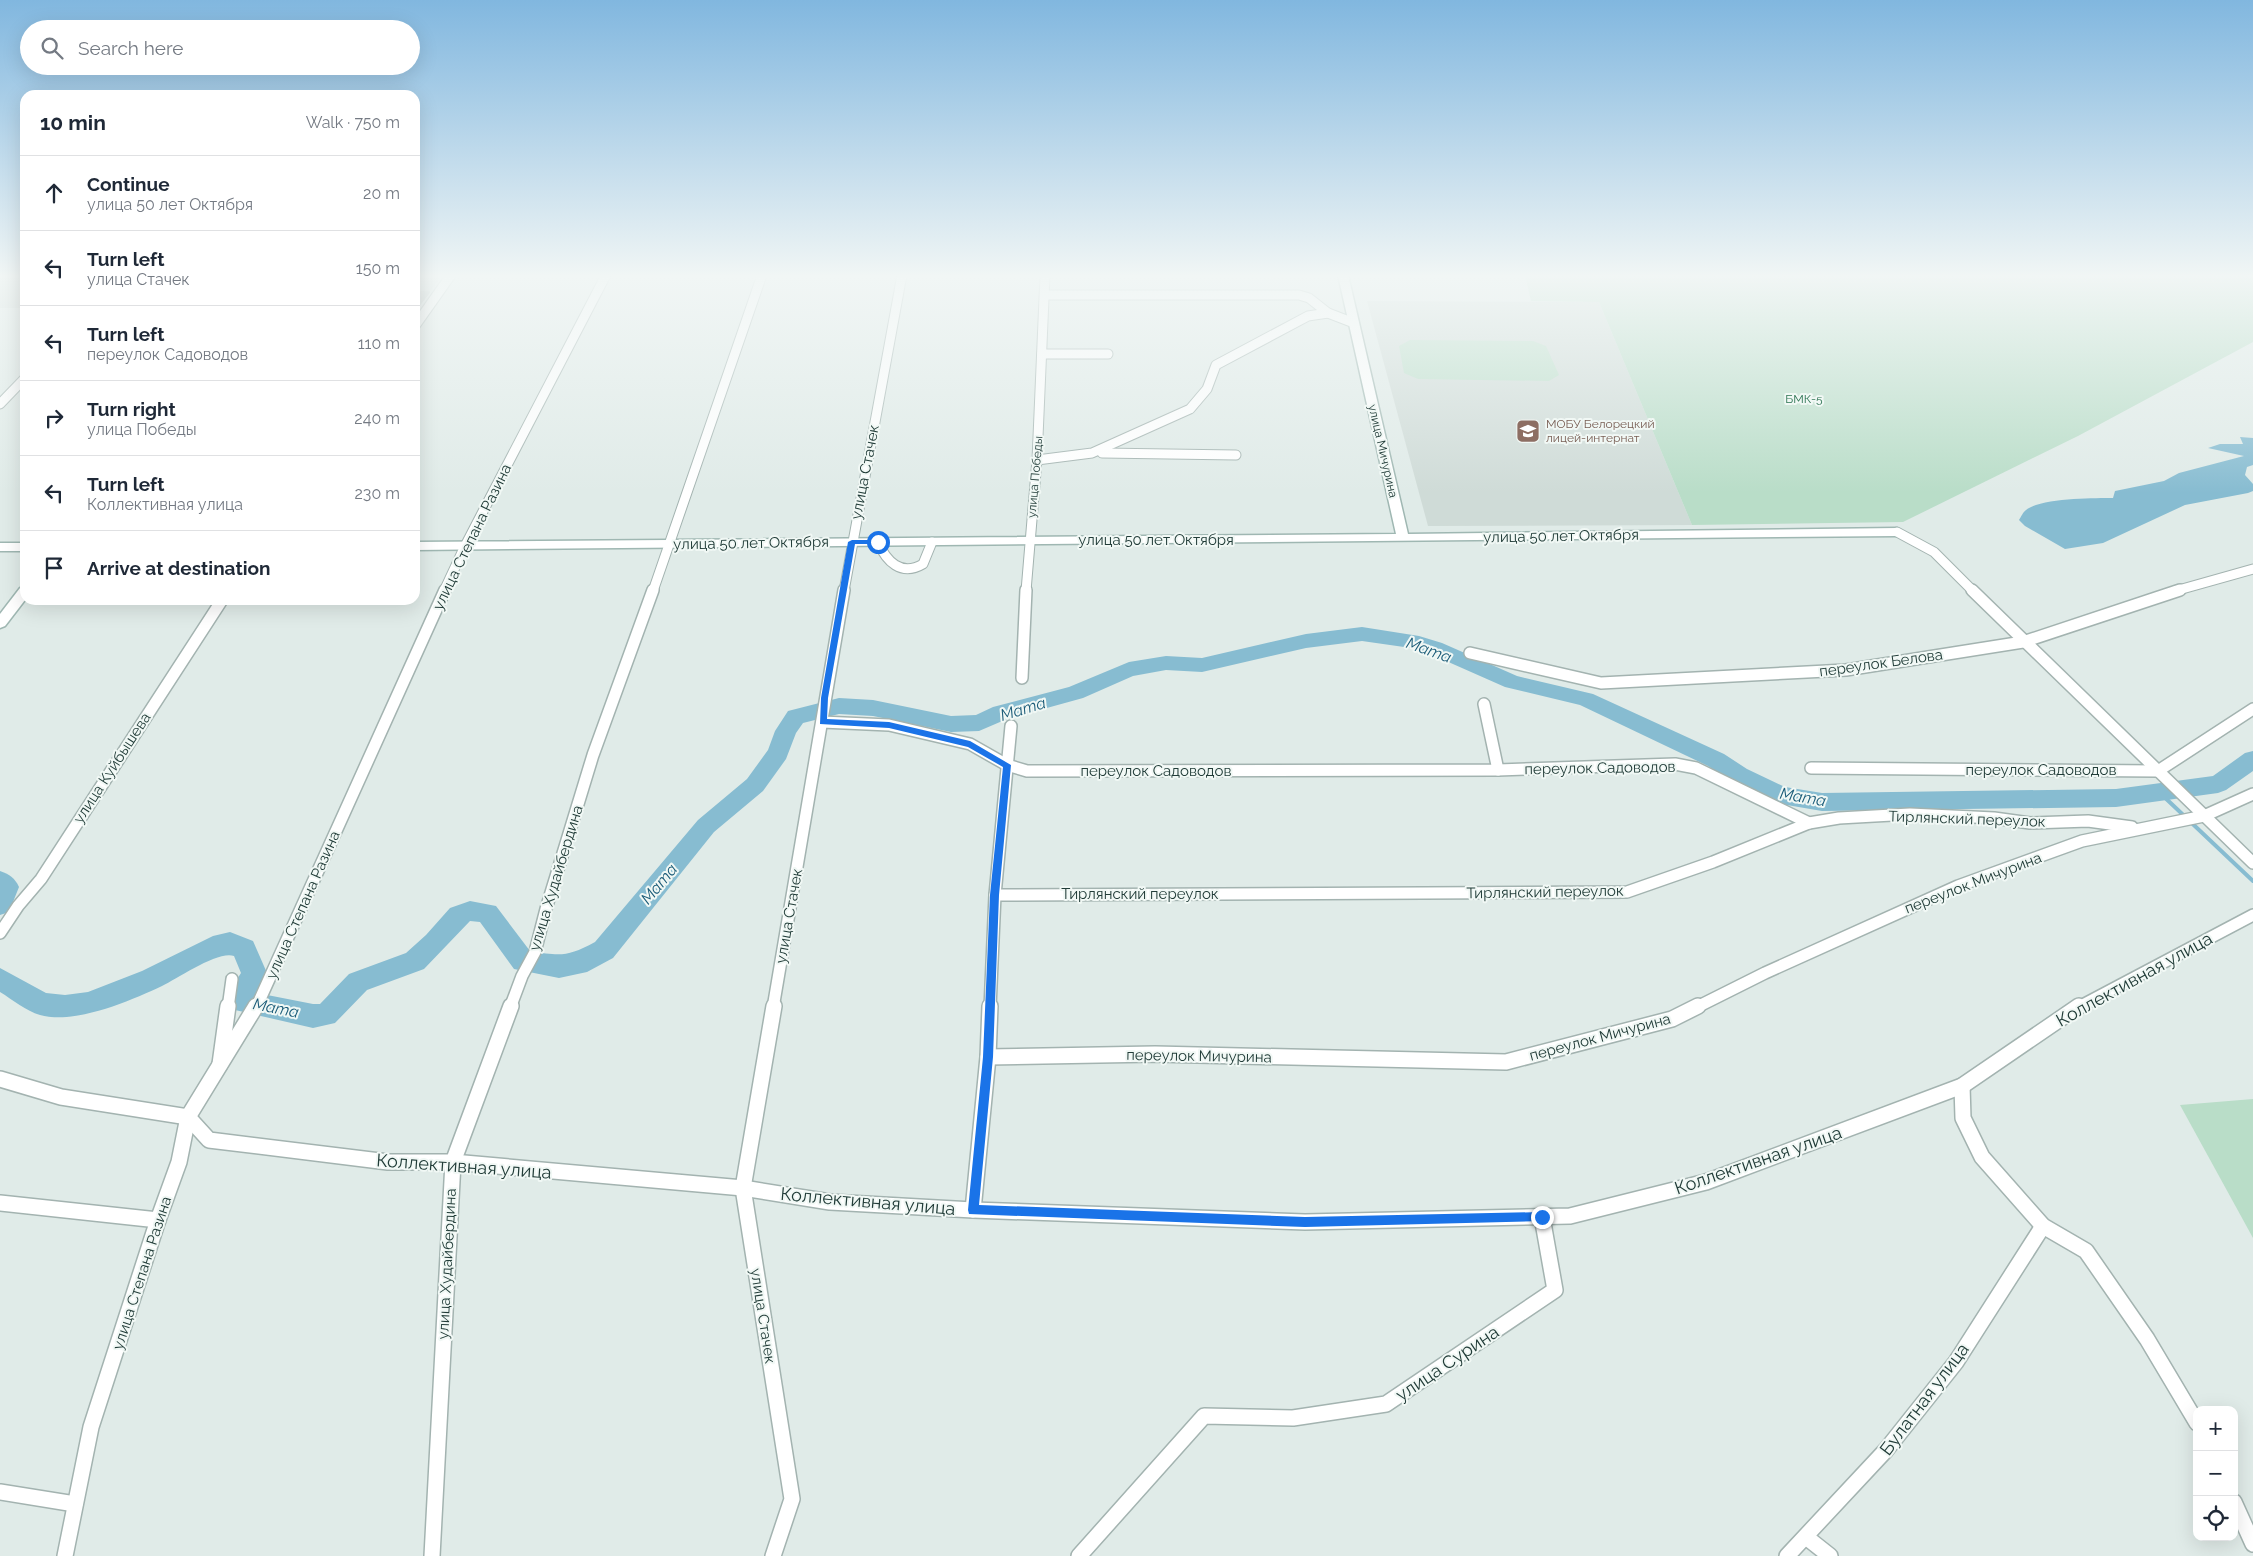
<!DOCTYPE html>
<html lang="en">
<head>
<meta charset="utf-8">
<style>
  body { margin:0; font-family:Raleway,sans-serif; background:#f2f2f3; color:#1f2937 }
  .controls { position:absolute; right:15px; bottom:15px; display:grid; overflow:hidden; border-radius:10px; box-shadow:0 5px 20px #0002 }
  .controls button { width:45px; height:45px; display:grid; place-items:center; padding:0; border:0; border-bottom:1px solid #e0e1e3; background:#fff; color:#1f2937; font:25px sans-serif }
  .stop { position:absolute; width:15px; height:15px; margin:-11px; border:4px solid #1a73e8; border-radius:50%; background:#fff }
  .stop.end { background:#1a73e8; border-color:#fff; box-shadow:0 1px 5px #0008 }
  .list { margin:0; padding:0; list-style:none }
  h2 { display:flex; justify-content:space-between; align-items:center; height:65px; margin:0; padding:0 20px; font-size:21px }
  h2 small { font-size:16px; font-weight:400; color:#747a83 }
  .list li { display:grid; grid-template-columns:32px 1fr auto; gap:15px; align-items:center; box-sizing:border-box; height:75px; padding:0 20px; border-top:1px solid #e0e1e3 }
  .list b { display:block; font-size:19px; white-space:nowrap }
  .list p { margin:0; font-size:16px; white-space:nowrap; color:#747a83 }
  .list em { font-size:16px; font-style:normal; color:#747a83 }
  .icon { flex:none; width:28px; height:28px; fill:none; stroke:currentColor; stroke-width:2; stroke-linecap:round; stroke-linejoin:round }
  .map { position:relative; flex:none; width:2253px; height:1556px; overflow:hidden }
  .search { position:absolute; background:#fff; box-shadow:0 5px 20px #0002; left:20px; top:20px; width:400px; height:55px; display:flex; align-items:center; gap:12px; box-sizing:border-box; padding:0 18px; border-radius:28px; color:#747a83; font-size:19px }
  .panel { position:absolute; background:#fff; box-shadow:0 5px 20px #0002; left:20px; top:90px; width:400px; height:515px; border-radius:15px }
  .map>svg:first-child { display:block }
  .built { fill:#cfdbd7 }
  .green { fill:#b9ddc8 }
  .water { fill:#87bcd1 }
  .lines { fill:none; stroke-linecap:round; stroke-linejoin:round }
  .stream { stroke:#87bcd1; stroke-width:4 }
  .river { fill:#87bcd1; fill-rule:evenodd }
  .building { fill:#b6c6c1; stroke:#b3c5c0 }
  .street-far2-casing { stroke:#a3b3b0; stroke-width:11 }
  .street-far1-casing { stroke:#a3b3b0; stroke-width:14 }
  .street-casing { stroke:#a3b3b0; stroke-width:18 }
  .secondary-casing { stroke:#9fb7b2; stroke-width:3 }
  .street-far2 { stroke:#fff; stroke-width:9 }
  .street-far1 { stroke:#fff; stroke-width:11 }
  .street { stroke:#fff; stroke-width:15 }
  .secondary { fill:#fff; fill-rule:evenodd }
  .route { fill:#1a73e8 }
  .labels { text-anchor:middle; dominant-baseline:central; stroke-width:4; stroke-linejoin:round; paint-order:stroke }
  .far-park-label { font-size:12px; fill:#2b7351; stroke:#f1f8f5 }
  .far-education-label { font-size:12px; fill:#785e54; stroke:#f1f8f5; text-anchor:start }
  .far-street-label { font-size:12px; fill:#213c38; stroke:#f1f8f5 }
  .street-label { font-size:15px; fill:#213c38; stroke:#f1f8f5 }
  .water-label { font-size:16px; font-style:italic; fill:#1a5b78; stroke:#f1f8f5 }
  .near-street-label { font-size:18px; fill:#213c38; stroke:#f1f8f5 }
</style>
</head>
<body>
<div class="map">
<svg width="2253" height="1556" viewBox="0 0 2253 1556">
  <rect width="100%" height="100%" fill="#e0ebe8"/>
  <g class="built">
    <rect x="0" y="275" width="25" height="33"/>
    <polygon points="415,275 442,275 415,312"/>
    <polygon points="1367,301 1599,302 1692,525 1428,526"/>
  </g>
  <g class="green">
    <polygon points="1525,275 2253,275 2253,342 2078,436 1903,522 1692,525 1599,302 1531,301"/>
    <polygon points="1410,340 1533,341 1546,346 1559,375 1549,381 1418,379 1404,373 1399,346"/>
    <polygon points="2253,1099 2253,1238 2180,1105"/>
  </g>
  <path class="water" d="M2240,437L2253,438V465L2247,467L2245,475L2253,484V491L2248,493L2185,505L2103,543L2065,549L2025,526L2019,520C2021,517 2023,512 2026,510C2041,498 2094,498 2113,498L2115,491L2164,481L2179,473L2244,456L2208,448L2220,444H2243Z"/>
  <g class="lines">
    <polyline class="stream" points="2160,793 2253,881"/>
    <g class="river">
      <path d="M1362,627L1419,636L1442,643L1517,676L1593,694L1724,754L1747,769L1785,787L1822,793L2116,789L2213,776L2245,753L2253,751V771L2226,790L2218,793L2116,807L1822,811L1781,804L1731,781L1708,766L1580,705L1505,687L1428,653L1411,648L1362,641L1306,648L1202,672L1166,670L1133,676L1083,698L1007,719L979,731L951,732L873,716L839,714L803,723L796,733L786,759L763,791L714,832L613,958L587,972L559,978L514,969L480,922L470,921L424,969L367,990L335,1023L313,1028L235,1010C228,995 233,985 241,973L234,956C219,950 178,978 162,986C130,1001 74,1025 40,1015C26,1011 13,1000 0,992V968L46,993L65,995L88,992L142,971L213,936L230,932L253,941L267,973L257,993L313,1004H320L349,974L406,953L426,935L450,908L470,901L496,906L530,951C561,956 567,957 595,942L698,820L747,779L768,750L775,731L788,711L839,698L873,700L951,716L976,715L993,707L1069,687L1129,662L1166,656L1202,658L1306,634Z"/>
      <path d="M0,871C9,874 15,878 19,887L9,912L0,915Z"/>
    </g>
  </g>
  <polygon class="building" points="415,291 430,292 415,311"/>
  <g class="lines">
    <g class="street-far2-casing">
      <g id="street-far2">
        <polyline points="1045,295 1299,295 1309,298 1328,313 1354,323"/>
        <polyline points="415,326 451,275"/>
        <polyline points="1042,354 1108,354"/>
        <polyline points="0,404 25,378"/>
        <polyline points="1102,453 1236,455"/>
        <polyline points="1037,460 1092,453 1190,409 1207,389 1216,365 1308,316 1328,313"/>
        <polyline points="1897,532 1934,552 1973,591"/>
        <path d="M878,542C886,561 901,577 923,564L932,542"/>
        <polyline points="444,591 465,546 606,275"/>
        <polyline points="653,591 762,275"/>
        <polyline points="844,591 902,275"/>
        <polyline points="1026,591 1037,460 1045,275"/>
        <polyline points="2175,591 2253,569"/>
      </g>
    </g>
    <g class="street-far1-casing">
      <g id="street-far1">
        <polyline points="1972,590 2253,863"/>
        <polyline points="1470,653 1601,683 1846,670 2023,642 2180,590"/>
        <polyline points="1022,678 1026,590"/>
        <polyline points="1484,704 1498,770"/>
        <polyline points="822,722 889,725 970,744 1007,765 1027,771 1498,770 1675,764 1696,768 1809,823"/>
        <polyline points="1811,768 2158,771 2253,709"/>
        <polyline points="995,895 1627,892 1713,862 1809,823 1839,818 1910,814 1994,818 2030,823 2088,821 2132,827"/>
        <polyline points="0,933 18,906 41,879 222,600"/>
        <polyline points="228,1008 232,979"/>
        <polyline points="256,1008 445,590"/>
        <polyline points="510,1008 522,976 535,952 546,909 593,755 653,590"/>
        <polyline points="773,1008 844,590"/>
        <polyline points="990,1008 995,895 1011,726"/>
        <polyline points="1695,1008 1765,973 1958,886 2082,841 2204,816 2253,794"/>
        <polyline points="2077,1008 2253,915"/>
      </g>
    </g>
    <g class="street-casing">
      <g id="street">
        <polyline points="988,1057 1155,1054 1506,1062 1672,1019 1698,1006"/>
        <polyline points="220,1064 228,1006"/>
        <polyline points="0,1079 61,1097 188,1117 209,1140 388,1162 453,1162 743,1188 830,1202 973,1210 1305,1222 1570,1216 1706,1182 1962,1086 2079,1006"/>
        <polyline points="1962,1086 1963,1118 1982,1157 2043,1226 2086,1251 2147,1339 2197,1423"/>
        <polyline points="0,1203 158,1220"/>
        <polyline points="973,1210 988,1057 990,1006"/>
        <polyline points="0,1492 75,1504"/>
        <polyline points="2234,1502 2253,1544"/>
        <polyline points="1806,1537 1830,1556"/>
        <polyline points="65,1556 91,1427 158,1220 179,1162 188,1117 256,1006"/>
        <polyline points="432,1556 453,1162 511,1006"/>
        <polyline points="773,1556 792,1499 743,1188 774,1006"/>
        <polyline points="1079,1556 1204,1416 1293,1418 1386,1404 1555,1290 1542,1217"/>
        <polyline points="1787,1556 1886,1450 1956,1362 2043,1226"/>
      </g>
    </g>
    <g class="secondary-casing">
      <g id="secondary">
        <polygon points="1338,275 1348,275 1408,534 1897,528 1903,532 1897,536 415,550 415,542 1396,534"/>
        <rect x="0" y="543" width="25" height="8"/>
        <polygon points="25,587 25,600 5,626 0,628 0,614 20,588"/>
      </g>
    </g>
    <use href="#street-far2" class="street-far2"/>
    <use href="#street-far1" class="street-far1"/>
    <use href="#street" class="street"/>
    <use href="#secondary" class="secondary"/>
  </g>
  <linearGradient id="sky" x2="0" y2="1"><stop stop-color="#81b7df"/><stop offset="0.56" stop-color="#f1f6f5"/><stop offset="1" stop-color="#f1f6f5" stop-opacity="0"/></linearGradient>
  <rect width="2253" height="493" fill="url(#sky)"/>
  <polygon class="route" points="852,540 878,540 881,542 878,544 855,544 828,698 827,719 889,722 970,741 1011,765 999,895 993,1057 979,1205 1305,1217 1542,1212 1545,1214 1545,1221 1305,1227 969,1214 968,1210 983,1057 990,895 1003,767 968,747 889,728 820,724 821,698 848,542"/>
  <defs>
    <g id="school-square" transform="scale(1.25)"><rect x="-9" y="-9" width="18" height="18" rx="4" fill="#8d6e63" stroke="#f1f8f5"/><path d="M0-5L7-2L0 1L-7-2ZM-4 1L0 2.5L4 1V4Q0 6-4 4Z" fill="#fff"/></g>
  </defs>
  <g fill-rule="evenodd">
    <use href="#school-square" x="1528" y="431"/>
  </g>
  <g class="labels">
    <g class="far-park-label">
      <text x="1804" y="399">БМК-5</text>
    </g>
    <g class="far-education-label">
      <text x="1546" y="424">МОБУ Белорецкий<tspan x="1546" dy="14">лицей-интернат</tspan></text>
    </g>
    <g class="far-street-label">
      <text transform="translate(1383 451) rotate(77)">улица Мичурина</text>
      <text transform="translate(1035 477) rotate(-85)">улица Победы</text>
    </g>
    <g class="street-label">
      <text transform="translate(865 472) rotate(-79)">улица Стачек</text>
      <text transform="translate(1561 536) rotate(-1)">улица 50 лет Октября</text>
      <text transform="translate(472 537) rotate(-64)">улица Степана Разина</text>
      <text x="1156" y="540">улица 50 лет Октября</text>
      <text transform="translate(751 543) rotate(-1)">улица 50 лет Октября</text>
      <text transform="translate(1881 663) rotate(-8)">переулок Белова</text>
      <text transform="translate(112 768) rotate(-57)">улица Куйбышева</text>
      <text transform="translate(1600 768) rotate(-1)">переулок Садоводов</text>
      <text x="2041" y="770">переулок Садоводов</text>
      <text x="1156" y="771">переулок Садоводов</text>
      <text transform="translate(1967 819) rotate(2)">Тирлянский переулок</text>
      <text transform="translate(556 878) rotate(-73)">улица Худайбердина</text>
      <text transform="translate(1973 883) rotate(-21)">переулок Мичурина</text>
      <text transform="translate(1545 892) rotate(-1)">Тирлянский переулок</text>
      <text x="1140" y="894">Тирлянский переулок</text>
      <text transform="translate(303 905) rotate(-66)">улица Степана Разина</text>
      <text transform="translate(789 916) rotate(-80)">улица Стачек</text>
      <text transform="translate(1600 1037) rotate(-15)">переулок Мичурина</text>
      <text transform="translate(1199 1056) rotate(1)">переулок Мичурина</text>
      <text transform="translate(447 1264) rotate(-87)">улица Худайбердина</text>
      <text transform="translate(142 1273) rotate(-72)">улица Степана Разина</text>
      <text transform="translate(763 1316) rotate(81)">улица Стачек</text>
    </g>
    <g class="water-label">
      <text transform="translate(1429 650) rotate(20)">Мата</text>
      <text transform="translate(1023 709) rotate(-17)">Мата</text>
      <text transform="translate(1803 797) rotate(10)">Мата</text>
      <text transform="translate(659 884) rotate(-50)">Мата</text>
      <text transform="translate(276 1008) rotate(11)">Мата</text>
    </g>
    <g class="near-street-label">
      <text transform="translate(2134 979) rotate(-29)">Коллективная улица</text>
      <text transform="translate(1758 1160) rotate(-19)">Коллективная улица</text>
      <text transform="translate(464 1166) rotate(4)">Коллективная улица</text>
      <text transform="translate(868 1201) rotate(5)">Коллективная улица</text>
      <text transform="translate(1447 1363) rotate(-34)">улица Сурина</text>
      <text transform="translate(1924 1399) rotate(-53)">Булатная улица</text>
    </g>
  </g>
</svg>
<div class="controls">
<button>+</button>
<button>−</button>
<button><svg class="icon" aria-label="locate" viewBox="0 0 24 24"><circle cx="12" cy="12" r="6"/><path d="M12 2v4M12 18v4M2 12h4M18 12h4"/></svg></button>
</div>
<div class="stop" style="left:878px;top:542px"></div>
<div class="stop end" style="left:1542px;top:1217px"></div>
<div class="search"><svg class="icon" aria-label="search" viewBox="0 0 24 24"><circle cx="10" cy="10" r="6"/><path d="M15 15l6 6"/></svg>Search here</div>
<section class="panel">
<h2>10 min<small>Walk · 750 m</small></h2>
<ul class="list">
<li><svg class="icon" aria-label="ahead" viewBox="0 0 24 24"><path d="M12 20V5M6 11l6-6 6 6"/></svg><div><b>Continue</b><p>улица 50 лет Октября</p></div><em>20 m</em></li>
<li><svg class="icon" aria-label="left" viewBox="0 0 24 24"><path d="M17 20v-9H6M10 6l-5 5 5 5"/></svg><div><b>Turn left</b><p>улица Стачек</p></div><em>150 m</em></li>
<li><svg class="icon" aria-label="left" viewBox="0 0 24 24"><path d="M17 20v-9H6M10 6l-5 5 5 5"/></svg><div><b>Turn left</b><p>переулок Садоводов</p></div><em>110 m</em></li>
<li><svg class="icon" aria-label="right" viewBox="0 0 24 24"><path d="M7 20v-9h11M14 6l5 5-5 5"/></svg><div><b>Turn right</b><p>улица Победы</p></div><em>240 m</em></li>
<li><svg class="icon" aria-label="left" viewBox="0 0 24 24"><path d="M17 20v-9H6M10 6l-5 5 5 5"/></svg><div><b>Turn left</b><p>Коллективная улица</p></div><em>230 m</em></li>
<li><svg class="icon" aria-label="arrive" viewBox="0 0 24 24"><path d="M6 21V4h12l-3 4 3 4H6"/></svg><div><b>Arrive at destination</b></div></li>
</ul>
</section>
</div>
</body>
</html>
